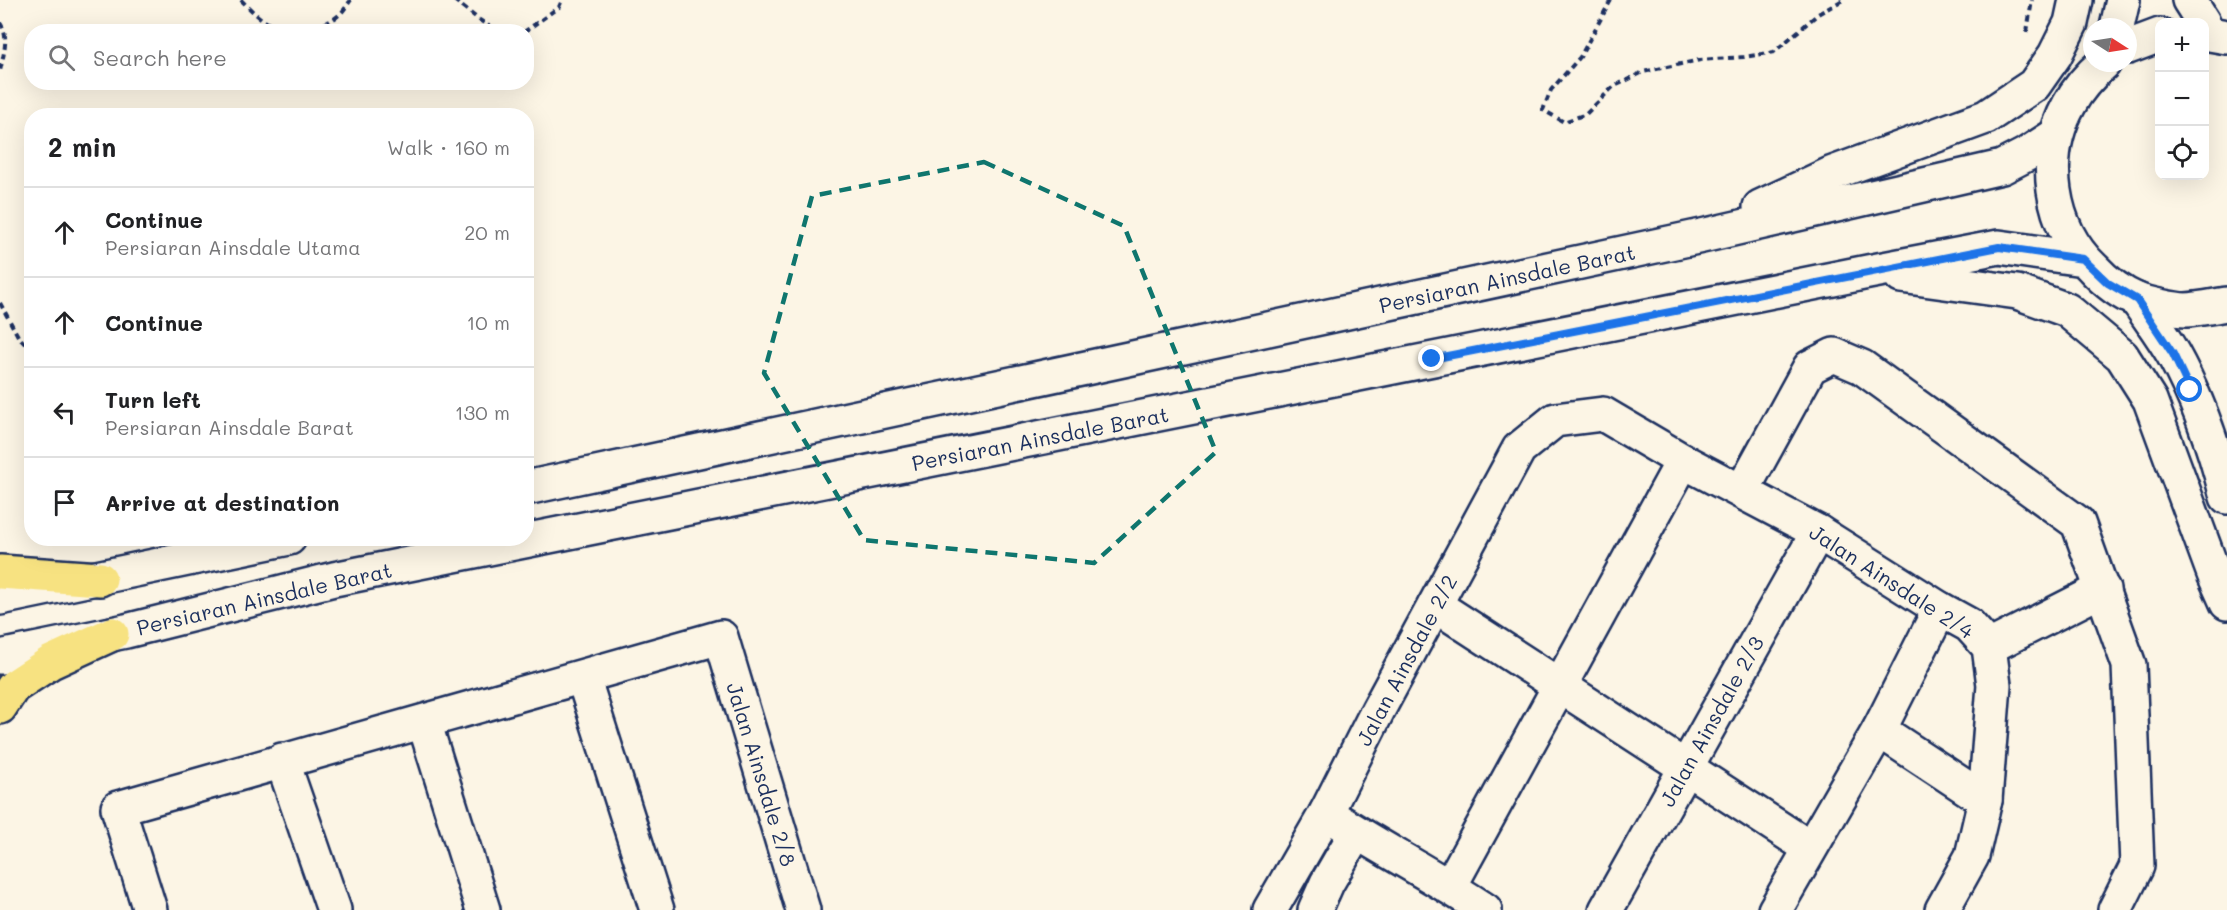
<!DOCTYPE html>
<html lang="en">
<head>
<meta charset="utf-8">
<style>
  body { margin:0; font-family:Mali,sans-serif; background:#f6f6f6; color:#202124 }
  .controls { position:absolute; right:18px; top:18px; display:grid; overflow:hidden; border-radius:12px; box-shadow:0 6px 24px #0002 }
  .controls button { width:54px; height:54px; display:grid; place-items:center; padding:0; border:0; border-bottom:2px solid #e0e0e0; background:#fff; color:#202124; font:30px sans-serif }
  .compass { position:absolute; left:2083px; top:18px; width:54px; height:54px; border-radius:50%; background:#fff; box-shadow:0 6px 24px #0002; rotate:102deg }
  .stop { position:absolute; width:18px; height:18px; margin:-14px; border:4px solid #1a73e8; border-radius:50%; background:#fff }
  .stop.end { background:#1a73e8; border-color:#fff; box-shadow:0 2px 6px #0008 }
  .list { margin:0; padding:0; list-style:none }
  h2 { display:flex; justify-content:space-between; align-items:center; height:78px; margin:0; padding:0 24px; font-size:26px }
  h2 small { font-size:20px; font-weight:400; color:#757577 }
  .list li { display:grid; grid-template-columns:39px 1fr auto; gap:18px; align-items:center; box-sizing:border-box; height:90px; padding:0 24px; border-top:2px solid #e0e0e0 }
  .list b { display:block; font-size:22px; white-space:nowrap }
  .list p { margin:0; font-size:20px; white-space:nowrap; color:#757577 }
  .list em { font-size:20px; font-style:normal; color:#757577 }
  .icon { flex:none; width:33px; height:33px; fill:none; stroke:currentColor; stroke-width:2; stroke-linecap:round; stroke-linejoin:round }
  .map { position:relative; flex:none; width:2227px; height:910px; overflow:hidden }
  .search { position:absolute; background:#fff; box-shadow:0 6px 24px #0002; left:24px; top:24px; width:510px; height:66px; display:flex; align-items:center; gap:15px; box-sizing:border-box; padding:0 21px; border-radius:24px; color:#757577; font-size:22px }
  .panel { position:absolute; background:#fff; box-shadow:0 6px 24px #0002; left:24px; top:108px; width:510px; height:438px; border-radius:24px }
  .map>svg:first-child { display:block }
  .lines { fill:none; stroke-linecap:round; stroke-linejoin:round }
  .minor-casing { stroke:#1b2f5e; stroke-width:38 }
  .major-casing { stroke:#1b2f5e; stroke-width:38 }
  .path { stroke:#1b2f5e; stroke-width:4; stroke-dasharray:6 4.5; stroke-linecap:butt }
  .minor { stroke:#fcf5e5; stroke-width:33 }
  .major { stroke:#f7e281; stroke-width:33 }
  .route { stroke:#1a73e8; stroke-width:8 }
  .marked { fill:none; stroke:#0f766e; stroke-width:4.5; stroke-dasharray:12 8; stroke-linejoin:round }
  .labels { text-anchor:middle; dominant-baseline:central; stroke-width:4.5; stroke-linejoin:round; paint-order:stroke }
  .street-label { font-size:21px; fill:#1b2f5e; stroke:#fcf5e5 }
</style>
</head>
<body>
<div class="map">
<svg width="2227" height="910" viewBox="0 0 2227 910">
  <rect width="100%" height="100%" fill="#fcf5e5"/>
  <filter id="ink" filterUnits="userSpaceOnUse"><feTurbulence type="fractalNoise" baseFrequency=".0167" numOctaves="2"/><feDisplacementMap in="SourceGraphic" scale="12" xChannelSelector="R" yChannelSelector="G"/><feConvolveMatrix kernelMatrix="1 2 1 2 8 2 1 2 1" color-interpolation-filters="sRGB"/></filter>
  <g filter="url(#ink)">
    <g class="lines">
      <g class="minor-casing">
        <g id="minor">
          <polyline points="2189,0 2203,22"/>
          <polyline points="2117,27 2123,0"/>
          <polyline points="2204,33 2227,37"/>
          <polyline points="2128,47 2160,35"/>
          <path d="M2104,63C2090,75 2078,88 2069,105C2040,157 2050,227 2093,268C2105,281 2120,293 2137,300C2148,304 2175,310 2186,310C2200,309 2214,306 2227,304"/>
          <polyline points="1760,207 1833,173 1986,117 2034,85 2055,55 2071,23 2076,0"/>
          <polyline points="1901,276 2017,292 2067,310 2122,356 2150,400 2214,574 2227,603"/>
          <path d="M2137,300C2149,318 2162,335 2173,354C2197,397 2215,449 2227,497"/>
          <polyline points="526,488 1702,236 2002,167 2027,154 2056,135"/>
          <polyline points="1742,491 1810,367 1834,355 1862,367 2078,523 2129,665 2137,866 2115,910"/>
          <polyline points="0,598 289,538"/>
          <polyline points="1435,605 1810,848"/>
          <polyline points="1989,647 2103,589"/>
          <polyline points="0,657 126,631 334,579 1868,272 1999,247 2083,259"/>
          <polyline points="583,677 657,910"/>
          <polyline points="424,722 483,910"/>
          <polyline points="1879,730 1985,800"/>
          <polyline points="282,760 334,910"/>
          <path d="M1326,813C1378,847 1433,875 1485,910"/>
          <polyline points="1450,886 1683,461"/>
          <polyline points="150,910 118,808 721,637 803,910"/>
          <polyline points="1270,910 1326,813 1378,710 1519,449 1555,420 1603,414 1683,461 1818,532 1940,609 1969,625 1989,647 1994,685 1985,800 1972,856 1942,910"/>
          <polyline points="1315,910 1327,883 1356,833"/>
          <polyline points="1606,910 1818,532"/>
          <polyline points="1775,910 1879,730 1940,609"/>
        </g>
      </g>
      <g class="major-casing">
        <g id="major">
          <polyline points="0,572 100,579"/>
          <polyline points="0,707 13,687 51,662 112,634"/>
        </g>
      </g>
      <g class="path">
        <path d="M241,0C251,10 262,21 275,27C293,35 324,28 339,15C344,11 347,5 351,0"/>
        <polyline points="454,0 478,19 498,32"/>
        <polyline points="1611,0 1580,57 1551,90 1543,110 1564,122 1586,114 1613,87 1643,72 1700,60 1744,57 1774,52 1818,14 1843,0"/>
        <path d="M0,23C10,36 3,56 0,71"/>
        <polyline points="524,32 559,7 562,0"/>
        <polyline points="2027,32 2032,0"/>
        <polyline points="0,303 18,336 32,352"/>
      </g>
      <use href="#minor" class="minor"/>
      <use href="#major" class="major"/>
    </g>
  </g>
  <g class="lines" filter="url(#ink)">
    <polyline class="route" points="1432,359 1999,247 2083,259 2108,283 2137,300 2173,354 2190,390"/>
  </g>
  <path class="marked" d="M984,162L1124,226L1216,452L1094,563L864,540L764,373L812,196Z"/>
  <g class="labels">
    <g class="street-label">
      <text transform="translate(1507 278) rotate(-12)">Persiaran Ainsdale Barat</text>
      <text transform="translate(1040 438) rotate(-11)">Persiaran Ainsdale Barat</text>
      <text transform="translate(1892 581) rotate(33)">Jalan Ainsdale 2/4</text>
      <text transform="translate(264 598) rotate(-13)">Persiaran Ainsdale Barat</text>
      <text transform="translate(1406 660) rotate(-62)">Jalan Ainsdale 2/2</text>
      <text transform="translate(1711 721) rotate(-61)">Jalan Ainsdale 2/3</text>
      <text transform="translate(762 774) rotate(73)">Jalan Ainsdale 2/8</text>
    </g>
  </g>
</svg>
<div class="controls">
<button>+</button>
<button>−</button>
<button><svg class="icon" aria-label="locate" viewBox="0 0 24 24"><circle cx="12" cy="12" r="6"/><path d="M12 2v4M12 18v4M2 12h4M18 12h4"/></svg></button>
</div>
<svg class="compass" viewBox="-18 -18 36 36"><path d="M0-13l5 13h-10z" fill="#e53935"/><path d="M0 13l5-13h-10z" fill="#757577"/></svg>
<div class="stop" style="left:2190px;top:390px"></div>
<div class="stop end" style="left:1432px;top:359px"></div>
<div class="search"><svg class="icon" aria-label="search" viewBox="0 0 24 24"><circle cx="10" cy="10" r="6"/><path d="M15 15l6 6"/></svg>Search here</div>
<section class="panel">
<h2>2 min<small>Walk · 160 m</small></h2>
<ul class="list">
<li><svg class="icon" aria-label="ahead" viewBox="0 0 24 24"><path d="M12 20V5M6 11l6-6 6 6"/></svg><div><b>Continue</b><p>Persiaran Ainsdale Utama</p></div><em>20 m</em></li>
<li><svg class="icon" aria-label="ahead" viewBox="0 0 24 24"><path d="M12 20V5M6 11l6-6 6 6"/></svg><div><b>Continue</b></div><em>10 m</em></li>
<li><svg class="icon" aria-label="left" viewBox="0 0 24 24"><path d="M17 20v-9H6M10 6l-5 5 5 5"/></svg><div><b>Turn left</b><p>Persiaran Ainsdale Barat</p></div><em>130 m</em></li>
<li><svg class="icon" aria-label="arrive" viewBox="0 0 24 24"><path d="M6 21V4h12l-3 4 3 4H6"/></svg><div><b>Arrive at destination</b></div></li>
</ul>
</section>
</div>
</body>
</html>
